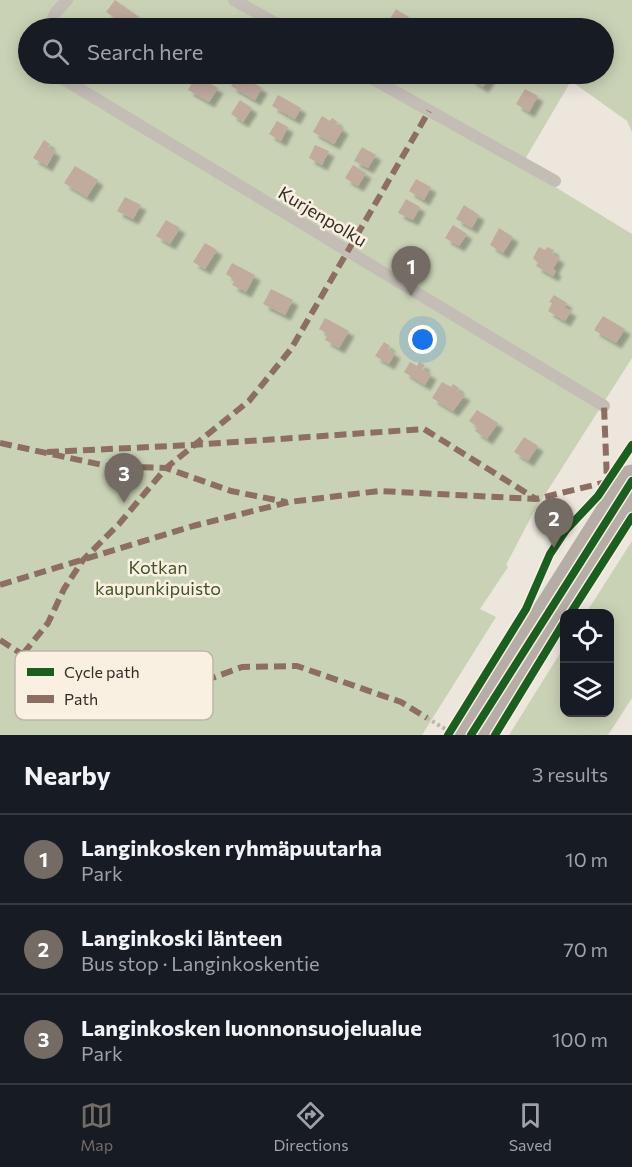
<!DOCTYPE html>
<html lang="en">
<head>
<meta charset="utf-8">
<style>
  body { margin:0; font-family:Commissioner,sans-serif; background:#242831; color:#f1f3f6 }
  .controls { position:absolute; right:18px; bottom:18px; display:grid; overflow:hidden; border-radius:12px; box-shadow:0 3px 15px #0003 }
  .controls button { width:54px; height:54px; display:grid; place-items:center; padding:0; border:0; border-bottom:2px solid #363941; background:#171b24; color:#f1f3f6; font:30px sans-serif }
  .you { position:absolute; left:423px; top:340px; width:21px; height:21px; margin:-15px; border:4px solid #fff; border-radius:50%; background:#1a73e8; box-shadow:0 0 0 9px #1a73e833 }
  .badge { display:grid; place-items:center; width:39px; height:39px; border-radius:50%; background:#746c64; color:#fff; font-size:20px; font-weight:700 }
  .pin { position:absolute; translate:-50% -50px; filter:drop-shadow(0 2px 3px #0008) }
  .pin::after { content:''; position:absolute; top:32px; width:21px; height:18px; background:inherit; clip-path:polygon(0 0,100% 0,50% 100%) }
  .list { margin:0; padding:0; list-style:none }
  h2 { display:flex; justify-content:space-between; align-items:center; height:78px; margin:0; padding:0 24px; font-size:26px }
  h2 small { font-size:20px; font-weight:400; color:#9ea1a6 }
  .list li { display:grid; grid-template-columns:39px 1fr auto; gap:18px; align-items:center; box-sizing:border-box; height:90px; padding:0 24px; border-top:2px solid #363941 }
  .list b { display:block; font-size:22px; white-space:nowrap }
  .list p { margin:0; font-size:20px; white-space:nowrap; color:#9ea1a6 }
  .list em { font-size:20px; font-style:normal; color:#9ea1a6 }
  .icon { flex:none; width:33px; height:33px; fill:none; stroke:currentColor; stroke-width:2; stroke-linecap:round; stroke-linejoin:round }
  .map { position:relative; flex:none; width:632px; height:735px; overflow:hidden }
  .search { position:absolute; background:#171b24; box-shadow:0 3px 15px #0003; left:18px; right:18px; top:18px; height:66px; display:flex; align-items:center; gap:15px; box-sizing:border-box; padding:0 21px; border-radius:33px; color:#9ea1a6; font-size:22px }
  .sheet { height:348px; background:#171b24 }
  nav { display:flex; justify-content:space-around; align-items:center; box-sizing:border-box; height:84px; border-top:2px solid #363941; background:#171b24; font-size:16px; color:#9ea1a6 }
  nav a { display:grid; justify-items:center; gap:3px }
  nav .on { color:#746c64 }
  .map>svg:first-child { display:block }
  .green { fill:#cad2b6; fill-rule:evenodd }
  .building { fill:#c0ab9d; filter:url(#shadow) }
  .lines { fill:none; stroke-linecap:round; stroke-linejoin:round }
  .path { stroke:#bdb6ae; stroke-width:4; stroke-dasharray:3 3; stroke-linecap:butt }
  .lane { stroke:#c4bdb6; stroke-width:12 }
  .secondary { stroke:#b5ada6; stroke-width:33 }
  .quiet { stroke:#8d6e63; stroke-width:6; stroke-dasharray:12 6; stroke-linecap:butt }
  .cycleway-casing { stroke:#f9f0e2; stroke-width:11 }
  .cycleway { stroke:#1b5e20; stroke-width:8 }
  .labels { text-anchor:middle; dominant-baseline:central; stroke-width:5; stroke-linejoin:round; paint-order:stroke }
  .street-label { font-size:18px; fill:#342b24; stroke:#f9f0e2 }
  .park-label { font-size:18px; fill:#3f5327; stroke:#f9f0e2 }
  .key { fill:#f9f0e2; stroke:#beb5a9; stroke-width:1.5 }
  .key-label { font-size:16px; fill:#342b24 }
</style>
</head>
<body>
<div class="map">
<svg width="632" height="735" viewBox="0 0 632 735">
  <defs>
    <filter id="shadow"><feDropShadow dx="5.5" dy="5.5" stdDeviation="1.5" flood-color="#0004"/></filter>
  </defs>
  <rect width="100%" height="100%" fill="#ece6dc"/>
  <g class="green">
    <path d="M0,0H632V132L627,121L571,81L521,166L632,234V358L532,515L506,565L508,567L480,609L496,617L422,735H0ZM28,28H604V74H28Z"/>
    <polygon points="632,541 632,698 608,735 509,735 564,647 564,712 610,712 610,614 586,613"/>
  </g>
  <g class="building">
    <polygon points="115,0 139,17 130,28 106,12"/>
    <polygon points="396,9 410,18 403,28 387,28 385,27"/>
    <polygon points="239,74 262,88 255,100 231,86"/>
    <polygon points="473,74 492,74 483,87 470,79"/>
    <polygon points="196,76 218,88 209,102 188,90"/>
    <polygon points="525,89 538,96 529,112 516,104"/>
    <polygon points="278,95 301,108 295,119 272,106"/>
    <polygon points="240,100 252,108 243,122 231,114"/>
    <polygon points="322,116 330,121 332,118 338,122 336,124 343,129 334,144 313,132"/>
    <polygon points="277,121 288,127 281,141 269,134"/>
    <polygon points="44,140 50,144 48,147 55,151 47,166 33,158"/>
    <polygon points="315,145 329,151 322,165 309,158"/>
    <polygon points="362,147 376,155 368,168 354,161"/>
    <polygon points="353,165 366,173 358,186 345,178"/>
    <polygon points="75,166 98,180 87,197 64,183"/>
    <polygon points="416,179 431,187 424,200 409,191"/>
    <polygon points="125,197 141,205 133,219 117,211"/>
    <polygon points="406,199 420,207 413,220 398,213"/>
    <polygon points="464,205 479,215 472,228 456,219"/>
    <polygon points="166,220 180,228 170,244 156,236"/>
    <polygon points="453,225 467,234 459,246 445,238"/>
    <polygon points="499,228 513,237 503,253 490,245"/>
    <polygon points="205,243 217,250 205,269 193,262"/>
    <polygon points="539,247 545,250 547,247 554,250 552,254 559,258 553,269 556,271 553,276 536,266 538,263 533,258"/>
    <polygon points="232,263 255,275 246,292 232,285 235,280 226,274"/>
    <polygon points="271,289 293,300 285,315 263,304"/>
    <polygon points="554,295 567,303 564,307 571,311 565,321 548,311 552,303 549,302"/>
    <polygon points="603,316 625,329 616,343 594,330"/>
    <polygon points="325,318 349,331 339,348 325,340 328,334 319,329"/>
    <polygon points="384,342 390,346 388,349 395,353 389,364 375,356"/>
    <polygon points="410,362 417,366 419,362 425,365 422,369 431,374 425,385 404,372"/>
    <polygon points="442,382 451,387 453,384 459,388 457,391 465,395 453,411 432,398"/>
    <polygon points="477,410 498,423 487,439 475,431 478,427 469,421"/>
    <polygon points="524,437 538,446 528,461 514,452"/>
  </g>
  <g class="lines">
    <polyline class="path" points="427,718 447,730"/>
    <g class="lane">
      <polyline points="234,0 284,28"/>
      <polyline points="48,28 56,12 67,0"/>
      <polyline points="55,74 604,406"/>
      <polyline points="364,74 555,181"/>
    </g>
    <polyline class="secondary" points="471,735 632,481"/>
    <g class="quiet">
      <polyline points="0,443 107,466 166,468 231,491 286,502"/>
      <polyline points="47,452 192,445 424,429 536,499"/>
      <polyline points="0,585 193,526 289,502 379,491 536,499 607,482 604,406"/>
      <polyline points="0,640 45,669 170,690 193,685 242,667 297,666 401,702 427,718"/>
      <polyline points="23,654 48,623 64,589 83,560 119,524 166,468 249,401 291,349 429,111"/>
    </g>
    <g class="cycleway-casing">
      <g id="cycleway">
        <polyline points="570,614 632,517"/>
        <polyline points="448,735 526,609 550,554 566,530 598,496 632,445"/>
        <polyline points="471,735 632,481"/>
        <polyline points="495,735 564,622"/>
      </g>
    </g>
    <use href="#cycleway" class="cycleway"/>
  </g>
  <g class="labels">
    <g class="street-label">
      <text transform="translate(323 216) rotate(31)">Kurjenpolku</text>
    </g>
    <g class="park-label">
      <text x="158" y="567">Kotkan<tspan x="158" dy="21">kaupunkipuisto</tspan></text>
    </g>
  </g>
  <rect x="15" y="651" width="198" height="69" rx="9" class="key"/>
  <rect x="27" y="668" width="27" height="8" fill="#1b5e20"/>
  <rect x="27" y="695" width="27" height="8" fill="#8d6e63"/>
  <g class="key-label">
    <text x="64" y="678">Cycle path</text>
    <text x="64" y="705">Path</text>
  </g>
</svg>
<div class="controls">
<button><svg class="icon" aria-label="locate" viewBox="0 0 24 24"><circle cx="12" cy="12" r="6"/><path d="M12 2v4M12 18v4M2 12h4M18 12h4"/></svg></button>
<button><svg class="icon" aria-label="layers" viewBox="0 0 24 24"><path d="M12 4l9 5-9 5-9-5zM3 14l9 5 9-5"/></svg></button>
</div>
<div class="you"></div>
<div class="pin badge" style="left:411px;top:296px">1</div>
<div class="pin badge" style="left:554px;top:548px">2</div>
<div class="pin badge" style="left:124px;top:503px">3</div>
<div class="search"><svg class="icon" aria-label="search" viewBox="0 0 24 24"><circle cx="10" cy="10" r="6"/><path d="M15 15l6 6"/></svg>Search here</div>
</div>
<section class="sheet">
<h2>Nearby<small>3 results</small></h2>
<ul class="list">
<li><span class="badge">1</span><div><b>Langinkosken ryhmäpuutarha</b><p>Park</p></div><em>10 m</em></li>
<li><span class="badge">2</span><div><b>Langinkoski länteen</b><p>Bus stop · Langinkoskentie</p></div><em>70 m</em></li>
<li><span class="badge">3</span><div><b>Langinkosken luonnonsuojelualue</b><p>Park</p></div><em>100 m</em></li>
</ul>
</section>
<nav>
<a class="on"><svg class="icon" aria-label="map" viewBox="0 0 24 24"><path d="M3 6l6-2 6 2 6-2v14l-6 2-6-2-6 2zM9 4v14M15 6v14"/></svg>Map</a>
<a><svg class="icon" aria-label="directions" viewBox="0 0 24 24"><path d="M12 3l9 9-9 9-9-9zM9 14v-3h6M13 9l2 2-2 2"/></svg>Directions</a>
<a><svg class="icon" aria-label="saved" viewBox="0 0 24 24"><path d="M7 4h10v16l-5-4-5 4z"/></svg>Saved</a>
</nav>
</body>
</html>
